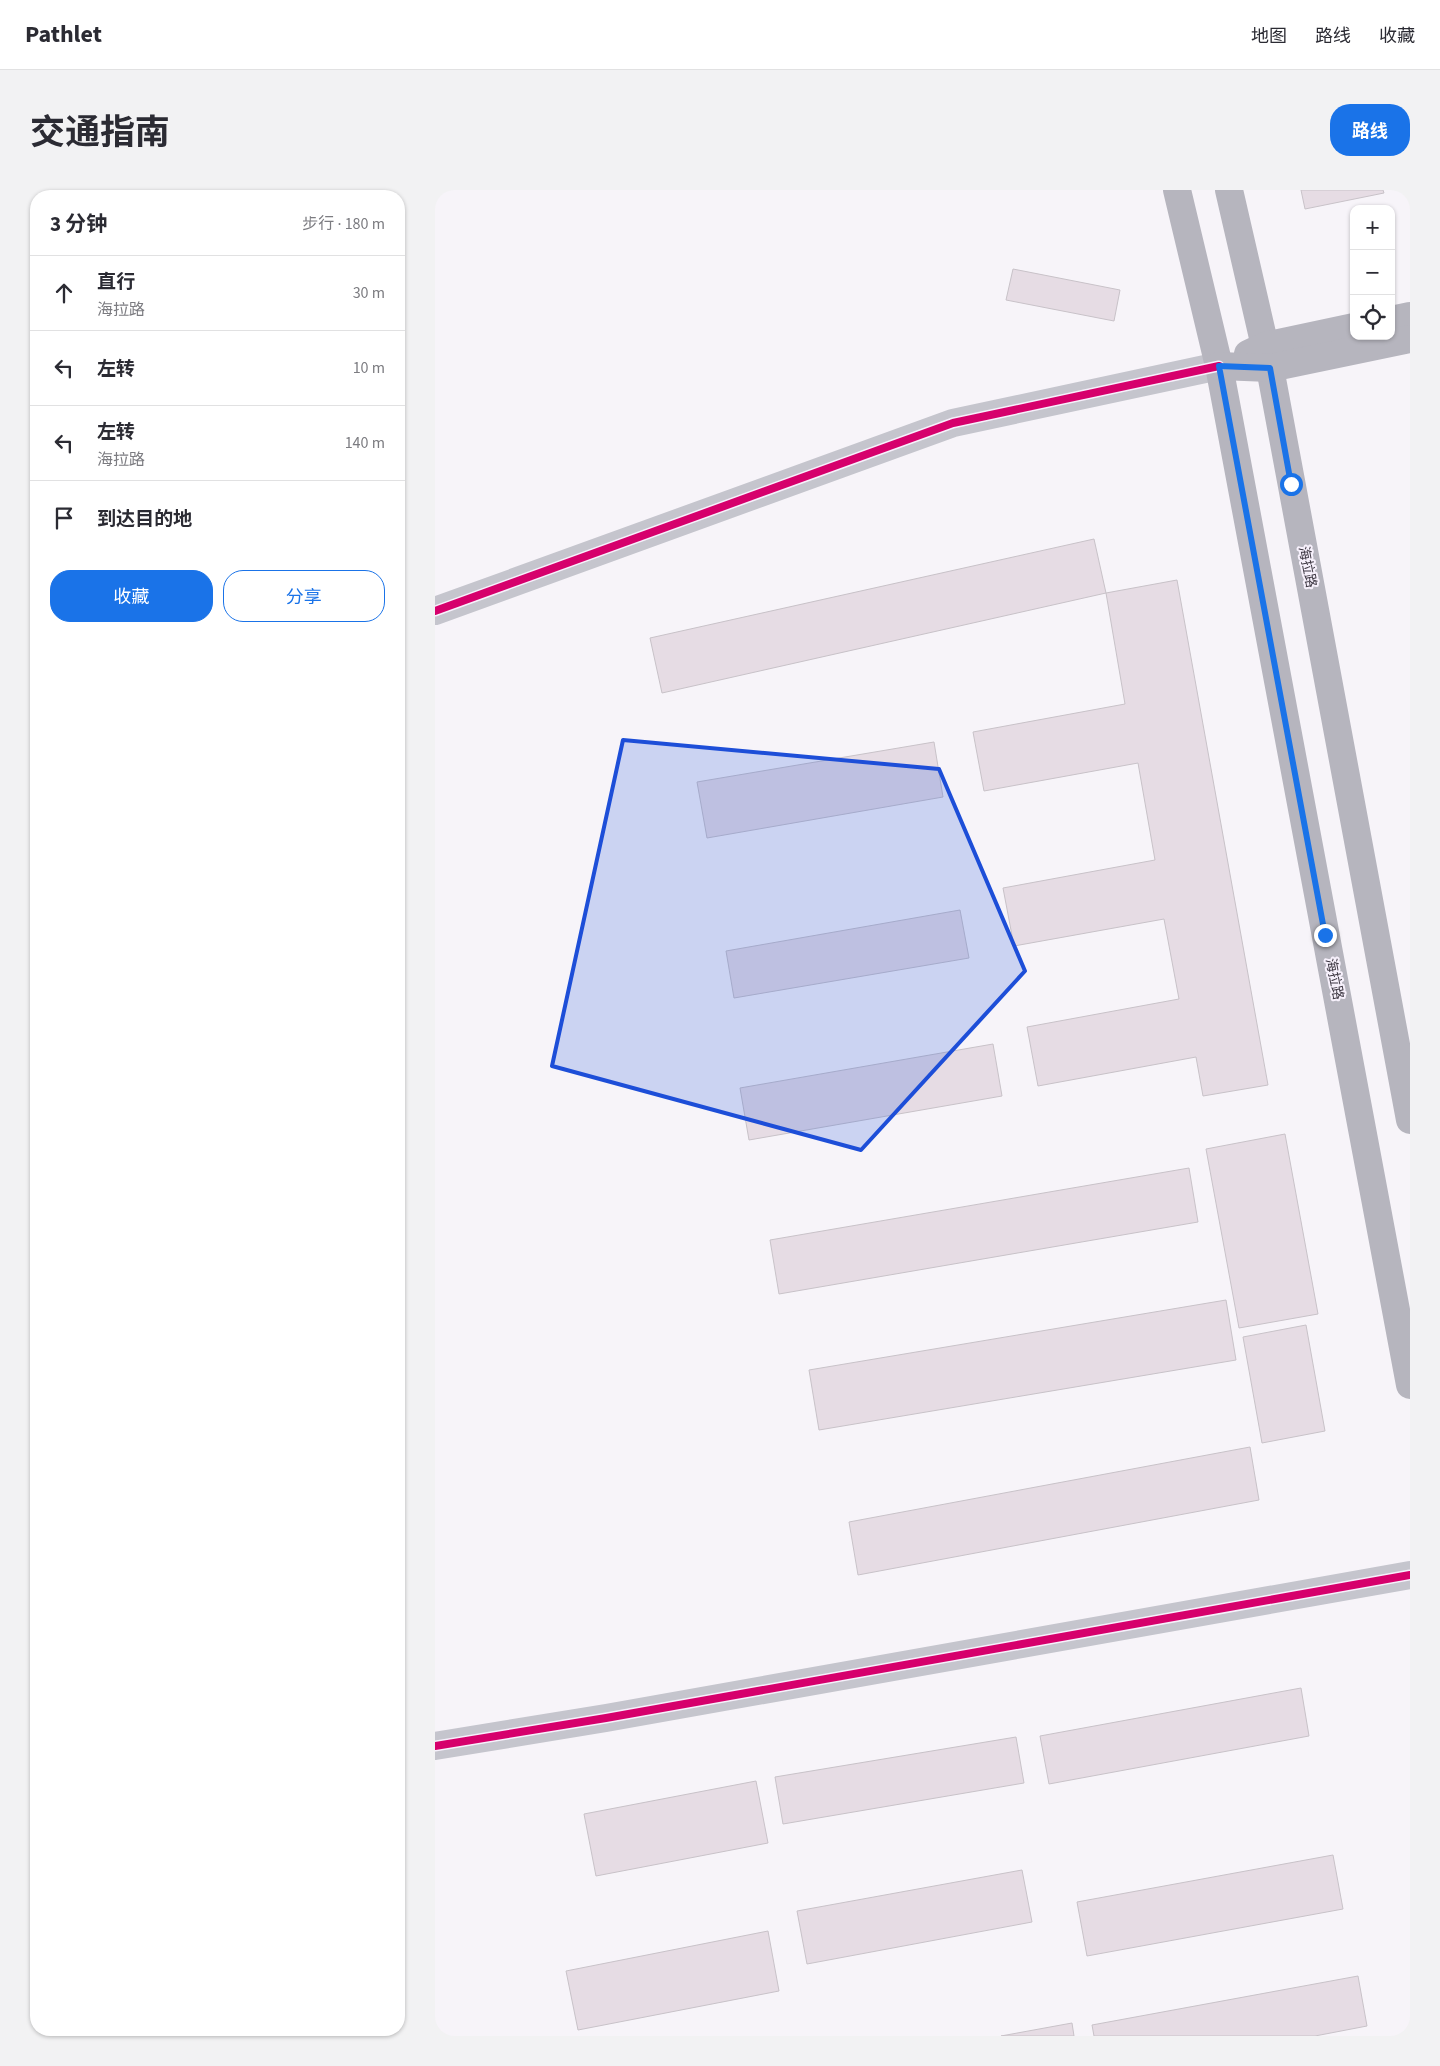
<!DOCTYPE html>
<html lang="zh">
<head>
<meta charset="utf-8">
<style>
  body { margin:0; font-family:"Source Sans 3","Noto Sans SC",sans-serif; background:#f2f2f3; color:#2b2b33 }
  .controls { position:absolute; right:15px; top:15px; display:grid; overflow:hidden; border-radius:10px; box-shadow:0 1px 4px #0004 }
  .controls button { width:45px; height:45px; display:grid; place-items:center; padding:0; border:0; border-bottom:1px solid #e1e1e2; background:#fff; color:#2b2b33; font:25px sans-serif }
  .stop { position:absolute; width:15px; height:15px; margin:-11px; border:4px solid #1a73e8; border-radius:50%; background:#fff }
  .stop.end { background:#1a73e8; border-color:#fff; box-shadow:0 1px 5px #0008 }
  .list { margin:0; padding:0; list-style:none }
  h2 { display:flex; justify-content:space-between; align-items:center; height:65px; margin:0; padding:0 20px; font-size:21px }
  h2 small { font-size:16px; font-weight:400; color:#7c7c81 }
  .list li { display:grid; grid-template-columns:32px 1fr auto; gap:15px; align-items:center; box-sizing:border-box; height:75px; padding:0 20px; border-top:1px solid #e1e1e2 }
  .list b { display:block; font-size:19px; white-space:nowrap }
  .list p { margin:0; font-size:16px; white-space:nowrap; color:#7c7c81 }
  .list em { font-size:16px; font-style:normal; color:#7c7c81 }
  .actions { display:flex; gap:10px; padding:15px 20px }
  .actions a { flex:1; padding:11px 0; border:1px solid #1a73e8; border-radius:20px; text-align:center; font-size:18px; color:#1a73e8 }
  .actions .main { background:#1a73e8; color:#fff }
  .icon { flex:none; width:28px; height:28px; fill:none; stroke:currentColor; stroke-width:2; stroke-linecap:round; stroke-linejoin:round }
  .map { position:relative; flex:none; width:975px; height:1846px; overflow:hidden; border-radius:20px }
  header { display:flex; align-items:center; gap:30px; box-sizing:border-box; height:70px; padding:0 25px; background:#fff; border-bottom:1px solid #e1e1e2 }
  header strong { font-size:24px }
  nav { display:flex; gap:28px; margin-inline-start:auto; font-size:18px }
  .intro { display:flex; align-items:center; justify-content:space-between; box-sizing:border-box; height:120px; padding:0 30px }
  h1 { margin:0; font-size:35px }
  .button { padding:12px 22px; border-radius:20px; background:#1a73e8; color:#fff; font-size:18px; font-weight:700 }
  main { display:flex; gap:30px; padding:0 30px }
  aside { flex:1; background:#fff; border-radius:20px; box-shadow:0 1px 4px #0004 }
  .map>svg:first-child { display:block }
  .building { fill:#e6dce4; stroke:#c8c2c8 }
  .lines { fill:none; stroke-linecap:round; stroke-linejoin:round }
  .minor { stroke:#c5c5cd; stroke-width:28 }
  .major { stroke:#b6b5be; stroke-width:28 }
  .cycleway-casing { stroke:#f7f1fc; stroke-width:11 }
  .cycleway { stroke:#d6006c; stroke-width:8 }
  .route { stroke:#1a73e8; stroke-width:6 }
  .marked { fill:#1d4ed8; fill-opacity:0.2; stroke:#1d4ed8; stroke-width:4; stroke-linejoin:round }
  .labels { text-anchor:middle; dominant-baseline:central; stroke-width:4; stroke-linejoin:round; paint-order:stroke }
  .street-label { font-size:14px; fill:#3d3742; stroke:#f7f1fc }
</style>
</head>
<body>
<header>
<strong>Pathlet</strong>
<nav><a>地图</a><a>路线</a><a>收藏</a></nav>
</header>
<div class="intro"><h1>交通指南</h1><a class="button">路线</a></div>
<main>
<aside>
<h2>3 分钟<small>步行 · 180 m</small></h2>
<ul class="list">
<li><svg class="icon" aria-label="ahead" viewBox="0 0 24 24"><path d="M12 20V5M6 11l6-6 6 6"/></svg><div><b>直行</b><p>海拉路</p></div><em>30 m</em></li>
<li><svg class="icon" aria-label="left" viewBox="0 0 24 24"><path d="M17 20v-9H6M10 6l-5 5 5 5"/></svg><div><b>左转</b></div><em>10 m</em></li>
<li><svg class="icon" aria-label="left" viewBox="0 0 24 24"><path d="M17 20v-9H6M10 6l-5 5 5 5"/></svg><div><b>左转</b><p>海拉路</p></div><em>140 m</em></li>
<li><svg class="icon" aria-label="arrive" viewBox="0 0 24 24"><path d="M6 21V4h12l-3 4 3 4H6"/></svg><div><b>到达目的地</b></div></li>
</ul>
<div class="actions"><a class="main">收藏</a><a>分享</a></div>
</aside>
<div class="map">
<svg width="975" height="1846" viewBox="0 0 975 1846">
  <rect width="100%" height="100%" fill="#f7f4f9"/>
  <g class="building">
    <polygon points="866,0 948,0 949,3 870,19"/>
    <polygon points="578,79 685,100 679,131 571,110"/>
    <polygon points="659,349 671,403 227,503 215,448"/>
    <polygon points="742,390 833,895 768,906 761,867 603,896 592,837 744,809 729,729 579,756 568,698 720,670 703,573 549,601 538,542 690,514 671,403"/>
    <polygon points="499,552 508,607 272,648 262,592"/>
    <polygon points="525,720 534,768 299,808 291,761"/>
    <polygon points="558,854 567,906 314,950 305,898"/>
    <polygon points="850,944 883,1124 804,1138 771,959"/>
    <polygon points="754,978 763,1032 344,1104 335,1050"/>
    <polygon points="791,1110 801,1170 384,1240 374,1180"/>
    <polygon points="871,1135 890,1241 827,1253 808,1147"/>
    <polygon points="815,1257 824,1310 423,1385 414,1332"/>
    <polygon points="866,1498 874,1546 614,1594 605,1546"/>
    <polygon points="581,1547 589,1593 348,1634 340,1587"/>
    <polygon points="321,1591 333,1653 161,1686 149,1624"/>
    <polygon points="898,1665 908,1719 652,1766 642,1712"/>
    <polygon points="587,1680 597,1732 372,1774 362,1721"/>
    <polygon points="333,1741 344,1801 143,1840 131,1781"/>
    <polygon points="923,1786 932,1836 880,1846 659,1846 657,1835"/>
    <polygon points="637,1833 639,1846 566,1846"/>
  </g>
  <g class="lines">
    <g class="minor">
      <polyline points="0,421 518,233 784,176"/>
      <polyline points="0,1556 171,1528 975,1385"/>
    </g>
    <g class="major">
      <polyline points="742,0 784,176 975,1195"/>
      <polyline points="794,0 835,178 975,930"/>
      <polyline points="956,130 975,126"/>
      <polyline points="813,164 830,156 919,137"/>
      <polyline points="784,176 835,178 975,149"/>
    </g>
    <g class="cycleway-casing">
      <g id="cycleway">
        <polyline points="0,421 518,233 784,176"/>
        <polyline points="0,1556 171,1528 975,1385"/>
      </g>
    </g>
    <use href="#cycleway" class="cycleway"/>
  </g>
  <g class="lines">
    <polyline class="route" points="856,294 835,178 784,176 890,745"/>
  </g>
  <path class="marked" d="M188,550L504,579L590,781L426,960L117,876Z"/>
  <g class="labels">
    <g class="street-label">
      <text transform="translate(872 377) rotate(79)">海拉路</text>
      <text transform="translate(899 789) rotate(79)">海拉路</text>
    </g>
  </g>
</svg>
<div class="controls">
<button>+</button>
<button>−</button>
<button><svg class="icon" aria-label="locate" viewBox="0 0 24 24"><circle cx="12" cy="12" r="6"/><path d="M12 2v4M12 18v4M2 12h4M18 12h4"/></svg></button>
</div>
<div class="stop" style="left:856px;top:294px"></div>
<div class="stop end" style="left:890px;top:745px"></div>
</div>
</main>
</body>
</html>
